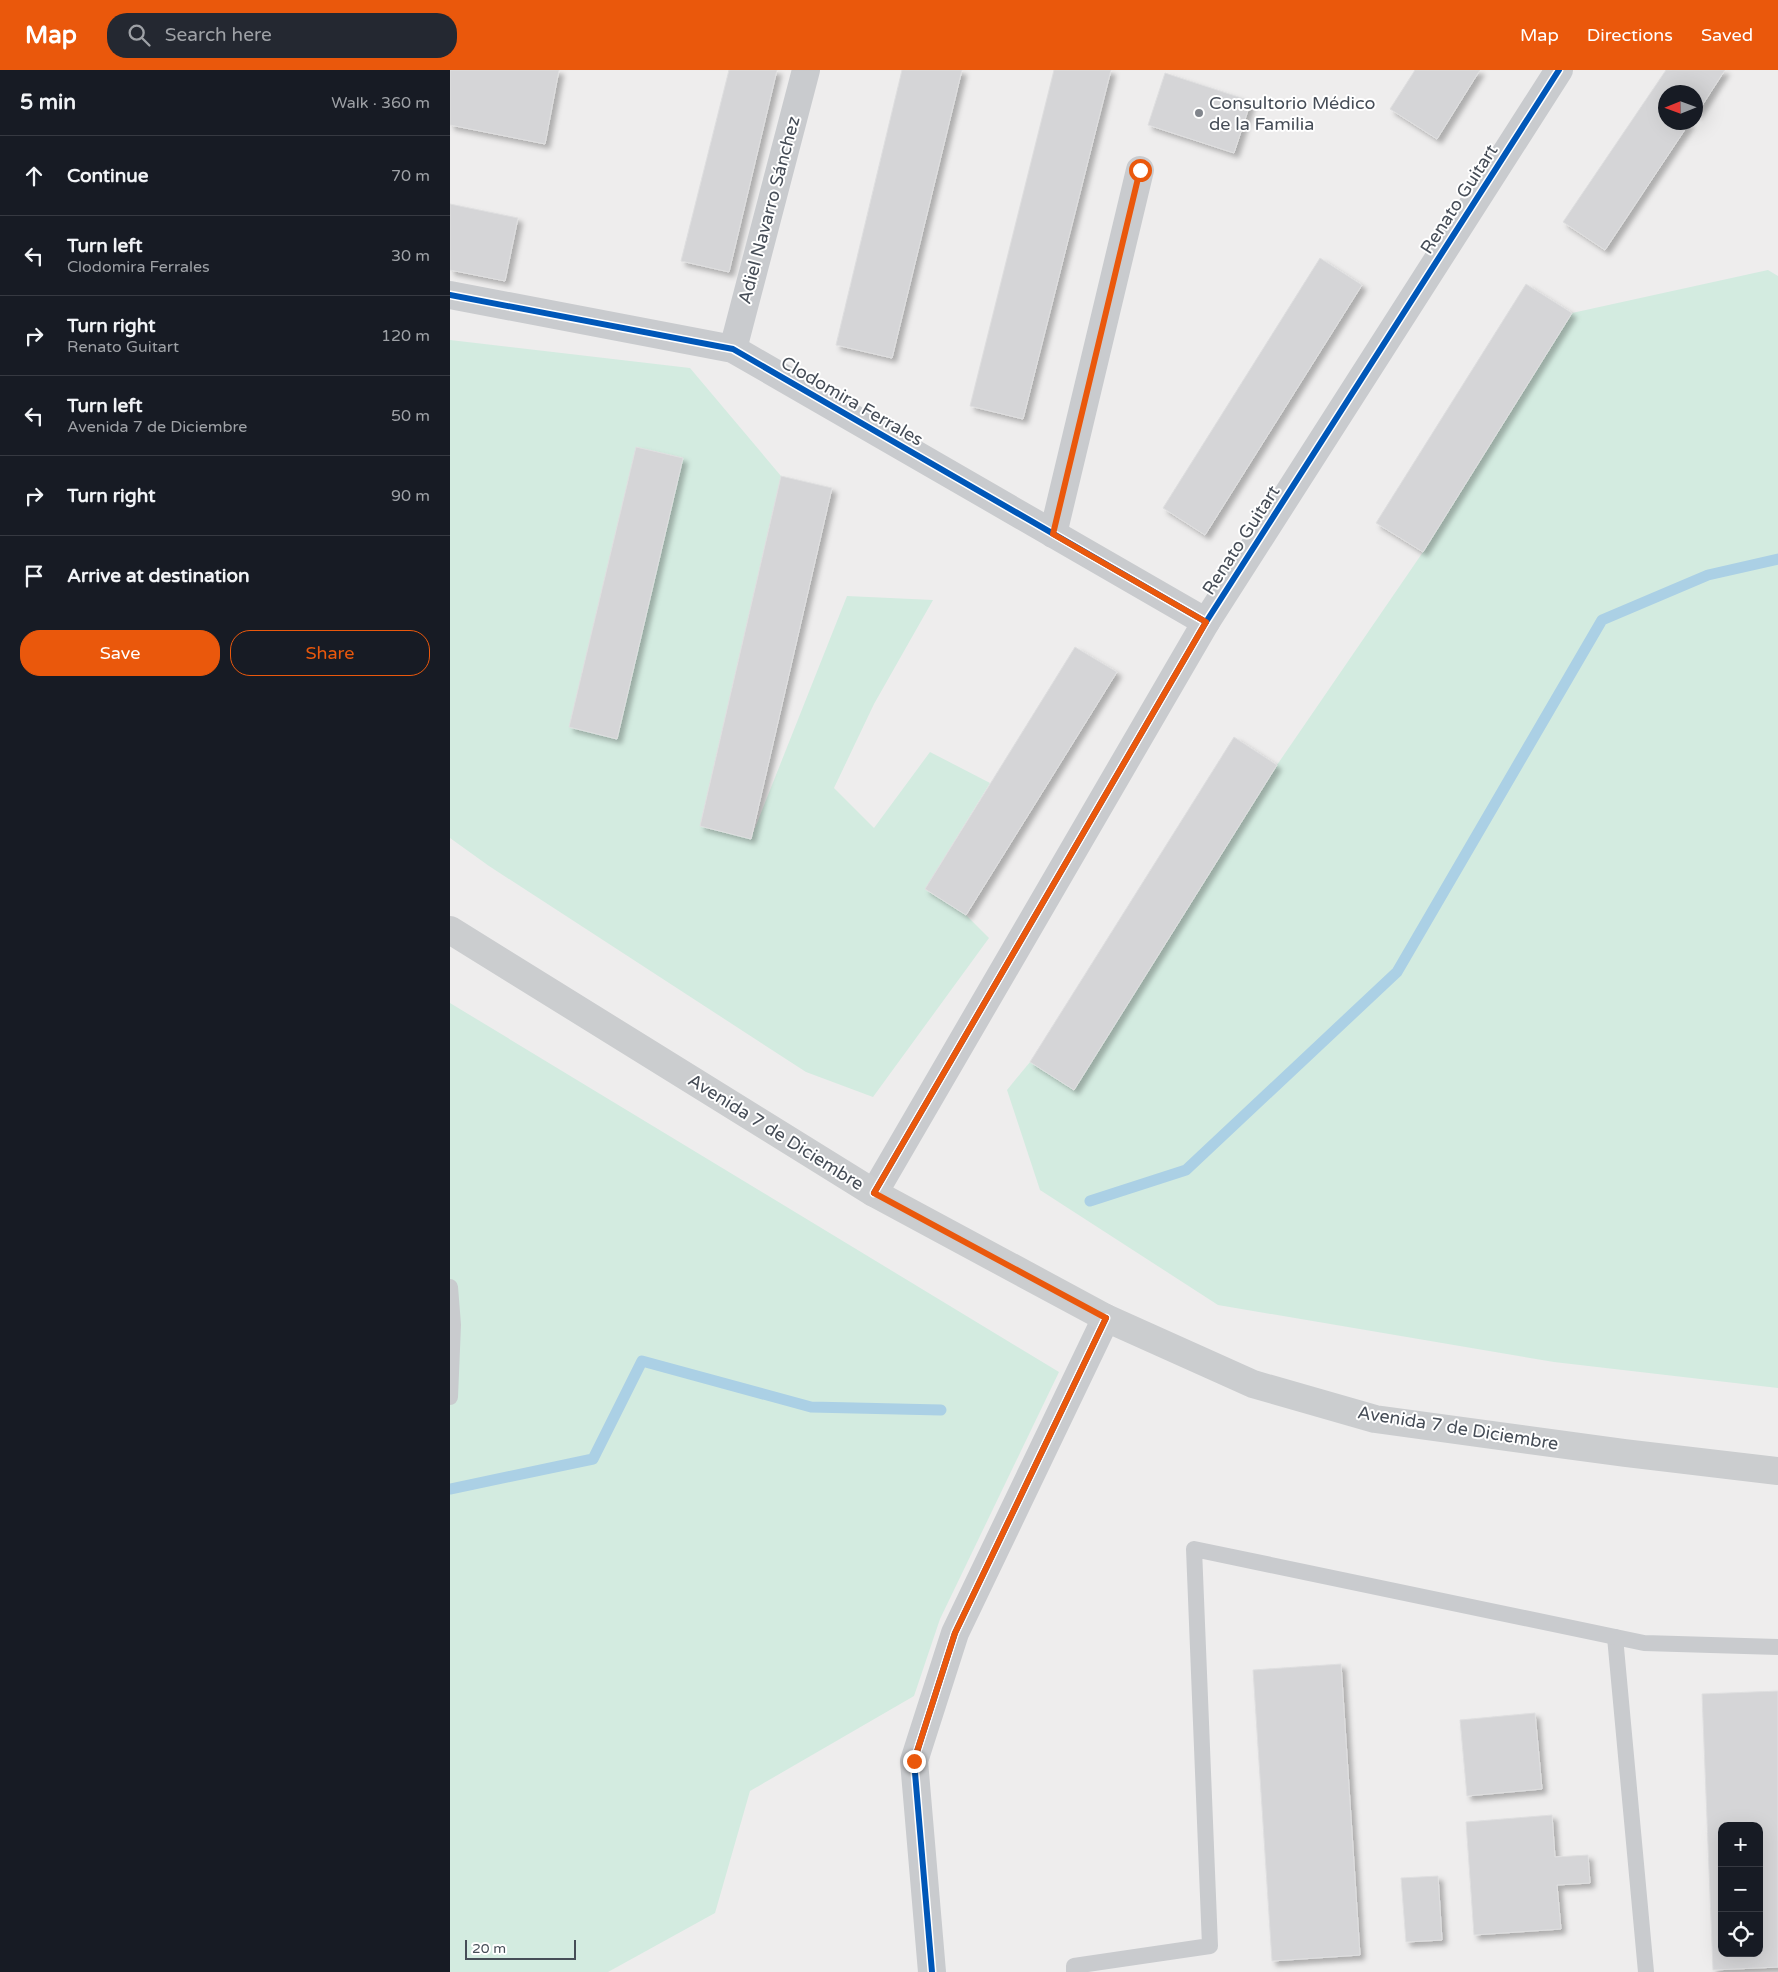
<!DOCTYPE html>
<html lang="en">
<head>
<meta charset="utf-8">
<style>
  body { margin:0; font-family:"Varela Round",sans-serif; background:#242831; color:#f1f3f6 }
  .controls { position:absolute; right:15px; bottom:15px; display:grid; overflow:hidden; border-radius:10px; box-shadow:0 5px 20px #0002 }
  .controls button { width:45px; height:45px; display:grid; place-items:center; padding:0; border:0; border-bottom:1px solid #363941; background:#171b24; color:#f1f3f6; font:25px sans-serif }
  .compass { position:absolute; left:1208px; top:15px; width:45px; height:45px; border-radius:50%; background:#171b24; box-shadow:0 5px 20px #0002; rotate:269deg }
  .scale { position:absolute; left:15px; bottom:12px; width:111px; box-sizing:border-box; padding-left:5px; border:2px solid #464d57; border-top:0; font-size:14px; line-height:18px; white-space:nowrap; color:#464d57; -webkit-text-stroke:4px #fff; paint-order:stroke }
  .stop { position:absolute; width:15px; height:15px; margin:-11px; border:4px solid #ea580c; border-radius:50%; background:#fff }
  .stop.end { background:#ea580c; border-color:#fff; box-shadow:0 1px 5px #0008 }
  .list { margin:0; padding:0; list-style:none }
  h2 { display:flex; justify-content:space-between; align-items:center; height:65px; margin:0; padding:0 20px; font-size:21px }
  h2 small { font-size:16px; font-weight:400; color:#9ea1a6 }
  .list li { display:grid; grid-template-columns:32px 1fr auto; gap:15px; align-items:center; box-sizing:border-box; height:80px; padding:0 20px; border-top:1px solid #363941 }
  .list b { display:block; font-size:19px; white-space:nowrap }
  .list p { margin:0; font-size:16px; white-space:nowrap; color:#9ea1a6 }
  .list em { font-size:16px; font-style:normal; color:#9ea1a6 }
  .actions { display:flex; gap:10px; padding:15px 20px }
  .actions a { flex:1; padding:11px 0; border:1px solid #ea580c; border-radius:20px; text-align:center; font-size:18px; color:#ea580c }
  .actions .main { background:#ea580c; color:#fff }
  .icon { flex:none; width:28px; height:28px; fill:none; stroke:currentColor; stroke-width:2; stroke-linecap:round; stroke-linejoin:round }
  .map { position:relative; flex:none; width:1328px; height:1902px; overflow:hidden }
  header { display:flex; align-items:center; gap:30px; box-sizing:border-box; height:70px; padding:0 25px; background:#ea580c; color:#fff }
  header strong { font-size:24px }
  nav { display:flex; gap:28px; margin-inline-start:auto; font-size:18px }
  .search { width:350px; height:45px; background:#242831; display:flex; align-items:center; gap:12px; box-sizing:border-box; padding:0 18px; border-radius:20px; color:#9ea1a6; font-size:19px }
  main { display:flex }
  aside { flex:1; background:#171b24 }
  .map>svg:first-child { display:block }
  .green { fill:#d3ebe0 }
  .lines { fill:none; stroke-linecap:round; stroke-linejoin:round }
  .stream { stroke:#abd0e5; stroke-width:11 }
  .building { fill:#d5d5d7; stroke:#dfdfe0; fill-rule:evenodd; filter:url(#shadow) }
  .service { stroke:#c9cbce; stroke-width:16 }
  .minor { stroke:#c9cbce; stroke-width:28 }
  .secondary { stroke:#cbcdcf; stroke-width:28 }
  .cycleway-casing { stroke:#fff; stroke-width:9 }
  .cycleway { stroke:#0057b8; stroke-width:6 }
  .route { stroke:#ea580c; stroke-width:6 }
  .poi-dot { fill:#81858c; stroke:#fff; stroke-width:2 }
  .labels { text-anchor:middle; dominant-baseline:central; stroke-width:4; stroke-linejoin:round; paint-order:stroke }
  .poi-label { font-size:18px; fill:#464d57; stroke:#fff; text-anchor:start }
  .street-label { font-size:18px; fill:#464d57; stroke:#fff }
</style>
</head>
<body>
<header>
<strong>Map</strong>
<div class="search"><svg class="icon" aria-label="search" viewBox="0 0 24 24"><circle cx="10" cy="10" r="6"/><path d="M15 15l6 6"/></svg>Search here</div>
<nav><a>Map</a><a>Directions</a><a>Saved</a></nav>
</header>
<main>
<aside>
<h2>5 min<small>Walk · 360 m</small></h2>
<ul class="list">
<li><svg class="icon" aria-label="ahead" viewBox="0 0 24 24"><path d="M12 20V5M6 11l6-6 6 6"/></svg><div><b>Continue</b></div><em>70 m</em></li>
<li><svg class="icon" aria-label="left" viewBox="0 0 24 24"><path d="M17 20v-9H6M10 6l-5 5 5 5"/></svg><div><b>Turn left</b><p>Clodomira Ferrales</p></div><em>30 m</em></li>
<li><svg class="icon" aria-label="right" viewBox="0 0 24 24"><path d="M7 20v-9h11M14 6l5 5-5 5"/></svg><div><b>Turn right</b><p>Renato Guitart</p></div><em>120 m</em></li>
<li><svg class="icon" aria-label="left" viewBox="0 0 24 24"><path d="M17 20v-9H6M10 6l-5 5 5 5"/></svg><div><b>Turn left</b><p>Avenida 7 de Diciembre</p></div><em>50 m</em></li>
<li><svg class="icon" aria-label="right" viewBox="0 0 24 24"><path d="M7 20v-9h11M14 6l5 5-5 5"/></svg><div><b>Turn right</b></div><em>90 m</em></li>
<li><svg class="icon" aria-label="arrive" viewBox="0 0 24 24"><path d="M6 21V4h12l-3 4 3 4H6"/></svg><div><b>Arrive at destination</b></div></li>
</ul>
<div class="actions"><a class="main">Save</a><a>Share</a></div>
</aside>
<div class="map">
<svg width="1328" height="1902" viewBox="0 0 1328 1902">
  <defs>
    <filter id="shadow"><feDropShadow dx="4.5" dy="4.5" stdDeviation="2.5" flood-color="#0004"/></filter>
  </defs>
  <rect width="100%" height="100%" fill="#eeeded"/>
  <g class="green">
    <polygon points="1318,200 1328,206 1328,1318 1104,1292 768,1235 590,1120 557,1020 580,992 624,1019 827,695 973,482 1122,243"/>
    <polygon points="0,270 240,298 331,406 250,756 301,768 397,526 483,530 424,634 384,718 424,758 480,682 540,713 475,819 516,845 539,868 423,1027 356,1002 39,796 0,768"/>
    <polygon points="0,933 609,1302 490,1549 464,1626 300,1721 265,1843 158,1902 0,1902"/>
  </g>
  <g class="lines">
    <g class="stream">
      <polyline points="640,1131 736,1100 947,902 1152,550 1258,505 1328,489"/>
      <polyline points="0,1419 143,1389 192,1291 361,1337 491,1340"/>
    </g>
  </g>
  <g class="building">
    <polygon points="0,0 109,0 95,74 0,55"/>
    <polygon points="279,0 327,0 279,202 231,191"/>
    <polygon points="452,0 512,0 442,288 386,275"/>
    <polygon points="604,0 661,0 573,349 520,336"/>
    <polygon points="965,0 1030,0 987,69 940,39"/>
    <polygon points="1216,0 1275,0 1246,45 1246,22 1216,22 1216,52 1240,52 1155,180 1113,152"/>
    <polygon points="715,3 801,31 784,83 698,55"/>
    <polygon points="0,134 68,148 55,211 0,200"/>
    <polygon points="870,188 912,215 755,465 713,438"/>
    <polygon points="1076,214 1122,243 973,482 926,453"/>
    <polygon points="186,377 233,388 167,669 119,657"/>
    <polygon points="331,406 382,418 301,769 250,756"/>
    <polygon points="625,577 667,602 516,845 475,819"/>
    <polygon points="784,667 827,695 624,1020 580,992"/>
    <polygon points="891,1594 910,1885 822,1891 803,1600"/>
    <path d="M1328,1621V1897L1263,1900L1252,1624ZM1272,1756H1309V1883H1272Z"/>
    <polygon points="1085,1643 1092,1719 1017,1726 1010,1650"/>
    <polygon points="1102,1745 1105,1787 1138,1785 1140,1813 1107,1815 1111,1859 1024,1865 1016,1752"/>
    <polygon points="988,1806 992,1870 956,1872 951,1808"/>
  </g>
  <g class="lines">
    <g class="service">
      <polyline points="0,1217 3,1255 0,1327"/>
      <polyline points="1165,1567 1196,1902"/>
      <polyline points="624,1902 624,1896 760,1876 744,1479 1194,1573 1328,1577"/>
    </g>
    <g class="minor">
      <polyline points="0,225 283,279 756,552"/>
      <polyline points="283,279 356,0"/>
      <polyline points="603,464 690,100"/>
      <polyline points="424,1123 756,552 1109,0"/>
      <polyline points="482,1902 464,1691 505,1563 656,1248"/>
    </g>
    <polyline class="secondary" points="0,860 424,1123 656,1248 803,1314 925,1349 1175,1383 1328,1401"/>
    <g class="cycleway-casing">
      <g id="cycleway">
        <polyline points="0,225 283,279 756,552"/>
        <polyline points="424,1123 756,552 1109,0"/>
        <polyline points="482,1902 464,1691 505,1563 656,1248"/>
      </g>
    </g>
    <use href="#cycleway" class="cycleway"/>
  </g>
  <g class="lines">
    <polyline class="route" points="464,1691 505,1563 656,1248 424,1123 756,552 603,464 690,100"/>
  </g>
  <circle class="poi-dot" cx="749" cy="43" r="5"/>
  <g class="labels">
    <g class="poi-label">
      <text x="759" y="33">Consultorio Médico<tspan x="759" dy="21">de la Familia</tspan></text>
    </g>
    <g class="street-label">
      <text transform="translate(1009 129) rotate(-57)">Renato Guitart</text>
      <text transform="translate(319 140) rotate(-75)">Adiel Navarro Sánchez</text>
      <text transform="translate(402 331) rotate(30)">Clodomira Ferrales</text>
      <text transform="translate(791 470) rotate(-57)">Renato Guitart</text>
      <text transform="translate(326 1062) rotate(32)">Avenida 7 de Diciembre</text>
      <text transform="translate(1008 1358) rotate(9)">Avenida 7 de Diciembre</text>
    </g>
  </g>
</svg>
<div class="controls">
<button>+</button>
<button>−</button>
<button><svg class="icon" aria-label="locate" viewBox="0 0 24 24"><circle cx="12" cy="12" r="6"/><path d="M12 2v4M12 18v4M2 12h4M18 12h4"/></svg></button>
</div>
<svg class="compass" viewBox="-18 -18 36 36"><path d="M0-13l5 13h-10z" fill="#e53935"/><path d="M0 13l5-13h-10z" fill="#9ea1a6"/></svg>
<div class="scale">20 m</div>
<div class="stop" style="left:690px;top:100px"></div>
<div class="stop end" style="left:464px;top:1691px"></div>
</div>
</main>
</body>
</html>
